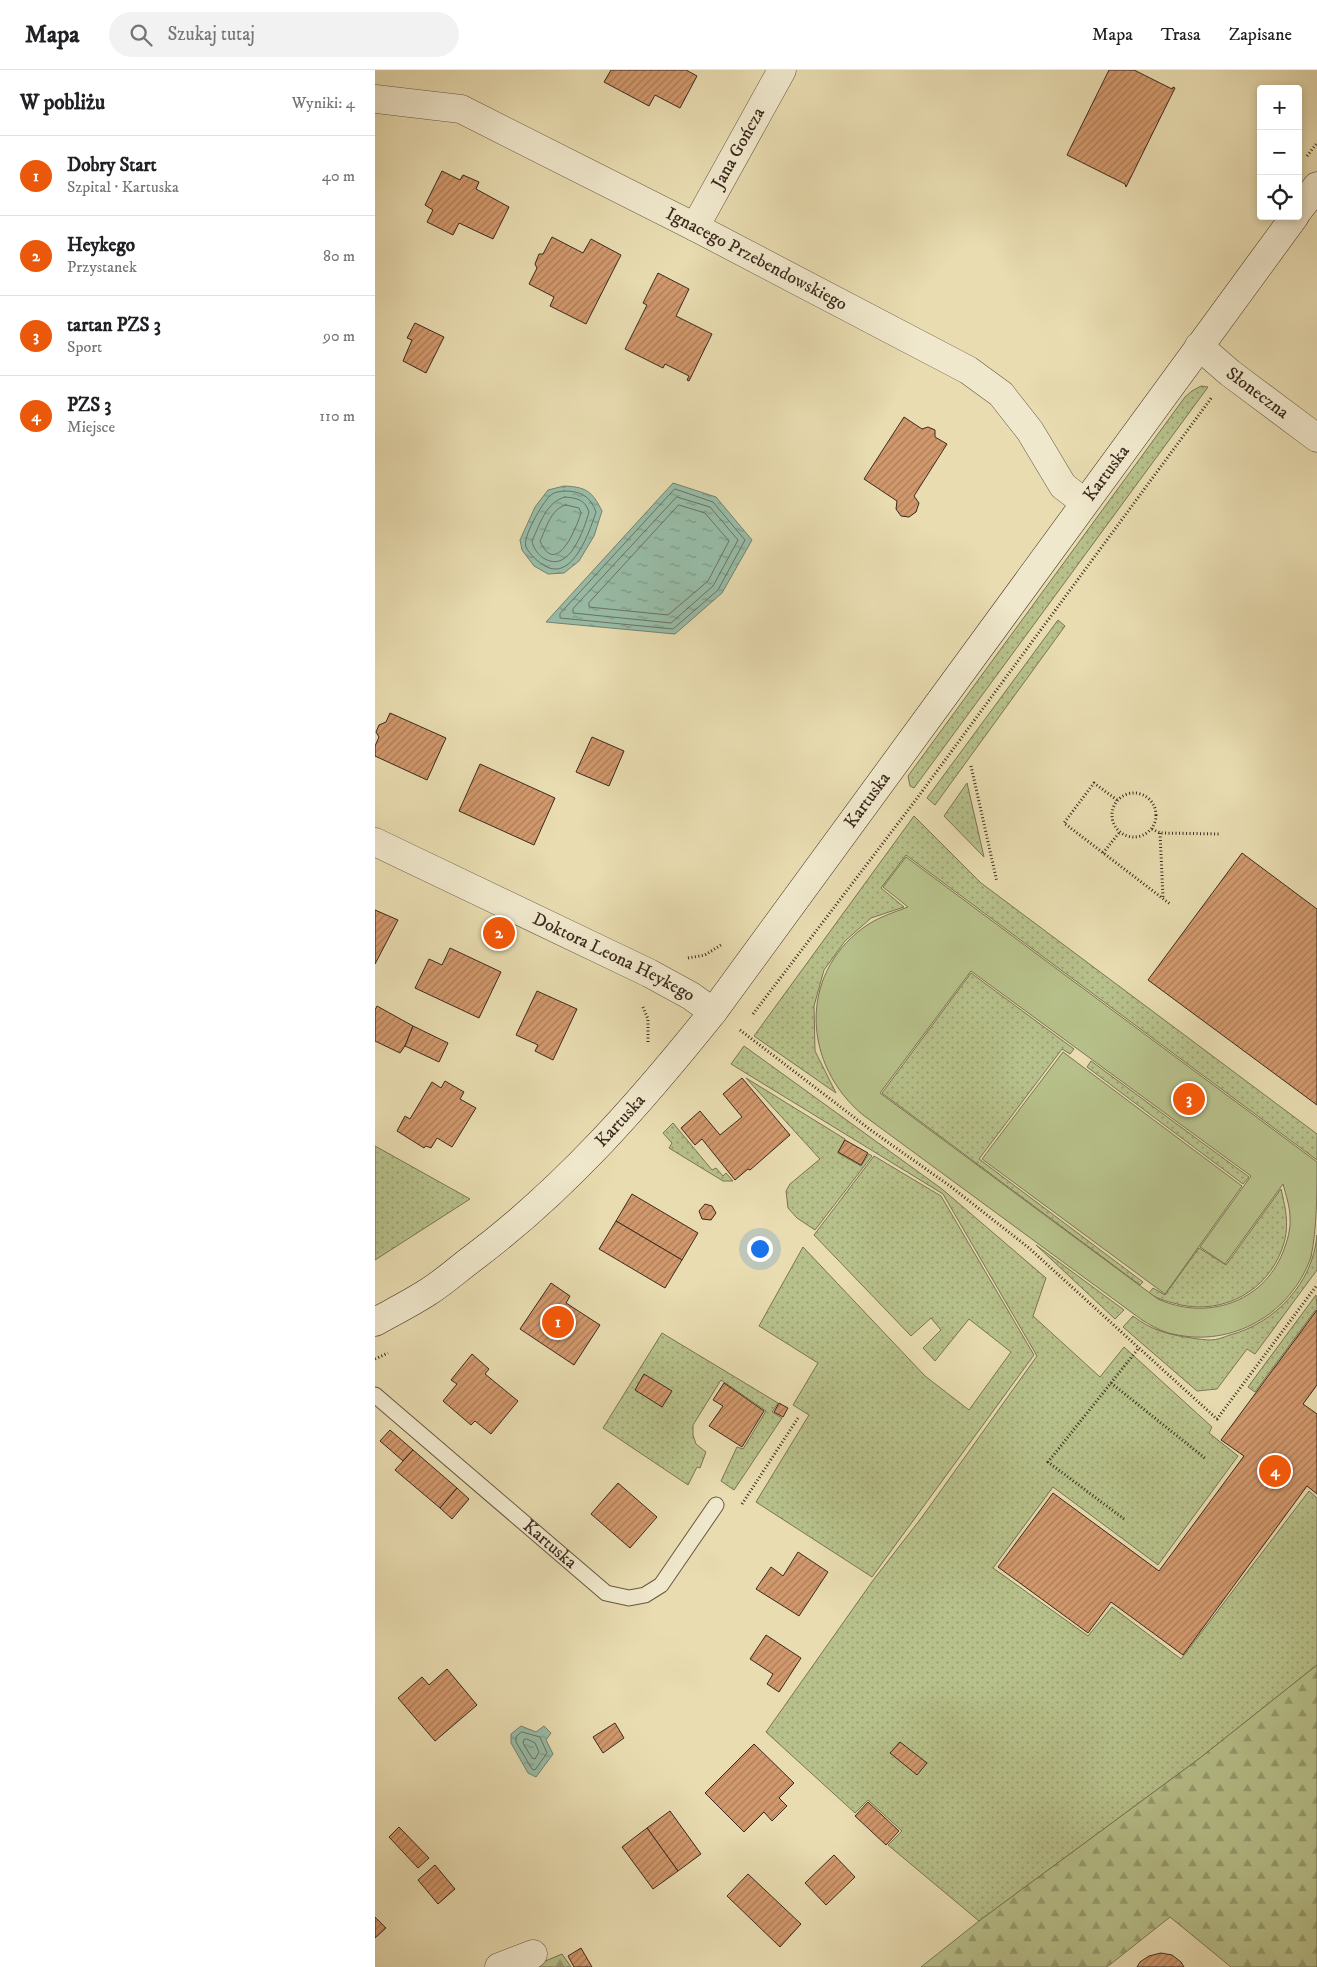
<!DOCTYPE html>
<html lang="pl">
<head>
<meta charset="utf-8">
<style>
  body { margin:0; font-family:"IM FELL DW Pica",serif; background:#f2f2f2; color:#202124 }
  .controls { position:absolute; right:15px; top:15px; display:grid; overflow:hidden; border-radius:5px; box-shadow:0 2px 8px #0003 }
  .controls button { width:45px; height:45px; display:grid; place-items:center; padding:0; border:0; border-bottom:1px solid #e0e0e0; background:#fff; color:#202124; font:25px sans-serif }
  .you { position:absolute; left:384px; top:1178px; width:18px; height:18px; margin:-12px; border:4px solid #fff; border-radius:50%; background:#1a73e8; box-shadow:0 0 0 8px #1a73e833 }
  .badge { display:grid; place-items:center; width:32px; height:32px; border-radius:50%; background:#ea580c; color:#fff; font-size:16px; font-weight:700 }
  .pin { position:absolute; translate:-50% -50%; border:2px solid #fff; box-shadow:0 1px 5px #0006 }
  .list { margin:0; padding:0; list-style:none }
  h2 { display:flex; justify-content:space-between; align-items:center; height:65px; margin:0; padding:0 20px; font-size:21px }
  h2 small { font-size:16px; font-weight:400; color:#757577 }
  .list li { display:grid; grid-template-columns:32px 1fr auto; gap:15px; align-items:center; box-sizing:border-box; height:80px; padding:0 20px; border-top:1px solid #e0e0e0 }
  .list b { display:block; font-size:19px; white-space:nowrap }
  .list p { margin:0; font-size:16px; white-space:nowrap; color:#757577 }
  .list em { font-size:16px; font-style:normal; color:#757577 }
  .icon { flex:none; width:28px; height:28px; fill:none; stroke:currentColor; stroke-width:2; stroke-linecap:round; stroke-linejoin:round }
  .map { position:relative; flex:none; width:942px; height:1897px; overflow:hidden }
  header { display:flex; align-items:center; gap:30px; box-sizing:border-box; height:70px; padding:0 25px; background:#fff; border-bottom:1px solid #e0e0e0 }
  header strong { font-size:24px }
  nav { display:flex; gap:28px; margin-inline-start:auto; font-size:18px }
  .search { width:350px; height:45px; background:#f2f2f2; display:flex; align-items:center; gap:12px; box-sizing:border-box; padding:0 18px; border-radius:28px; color:#757577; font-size:19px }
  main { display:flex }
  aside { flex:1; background:#fff }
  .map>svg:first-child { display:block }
  .green { fill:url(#green-dots); stroke:#797454 }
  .forest { fill:url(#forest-firs); stroke:#797454 }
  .pitch { fill:#b7c08a; stroke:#797454; fill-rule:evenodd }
  .water { fill:url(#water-ripples); stroke:#738170 }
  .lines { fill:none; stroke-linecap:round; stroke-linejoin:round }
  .shore { stroke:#6a7262; stroke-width:1 }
  .building { fill:url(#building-hatch); stroke:#3b291e }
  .service-casing { stroke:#665642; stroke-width:17 }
  .minor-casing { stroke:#665642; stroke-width:29 }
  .tertiary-casing { stroke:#665642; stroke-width:29 }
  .secondary-casing { stroke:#3b291e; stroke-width:29 }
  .path { stroke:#3b291e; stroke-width:3; stroke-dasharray:1 2.5; stroke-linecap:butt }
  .service { stroke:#f0e8cc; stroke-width:15 }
  .minor { stroke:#f0e8cc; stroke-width:28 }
  .tertiary { stroke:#f0e8cc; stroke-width:28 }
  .secondary { stroke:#f0e8cc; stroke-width:28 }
  .labels { text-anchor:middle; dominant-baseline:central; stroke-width:4; stroke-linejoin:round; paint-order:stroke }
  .street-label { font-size:18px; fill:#3b291e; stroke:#f0e8cc }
</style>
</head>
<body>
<header>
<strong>Mapa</strong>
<div class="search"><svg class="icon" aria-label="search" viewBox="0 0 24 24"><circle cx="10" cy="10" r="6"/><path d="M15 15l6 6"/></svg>Szukaj tutaj</div>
<nav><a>Mapa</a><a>Trasa</a><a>Zapisane</a></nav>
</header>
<main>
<aside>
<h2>W pobliżu<small>Wyniki: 4</small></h2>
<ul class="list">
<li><span class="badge">1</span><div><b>Dobry Start</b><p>Szpital · Kartuska</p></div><em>40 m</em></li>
<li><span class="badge">2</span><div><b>Heykego</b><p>Przystanek</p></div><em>80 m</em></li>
<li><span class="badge">3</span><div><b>tartan PZS 3</b><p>Sport</p></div><em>90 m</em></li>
<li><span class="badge">4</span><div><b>PZS 3</b><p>Miejsce</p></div><em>110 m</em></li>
</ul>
</aside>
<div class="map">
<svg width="942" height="1897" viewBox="0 0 942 1897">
  <defs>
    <pattern id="green-dots" width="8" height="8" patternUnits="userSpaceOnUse" patternTransform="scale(1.25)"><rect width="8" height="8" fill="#b7c08a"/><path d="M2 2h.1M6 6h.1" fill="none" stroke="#969c70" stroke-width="1.8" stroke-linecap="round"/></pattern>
    <pattern id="forest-firs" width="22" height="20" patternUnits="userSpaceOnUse" patternTransform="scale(1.25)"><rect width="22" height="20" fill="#b7c08a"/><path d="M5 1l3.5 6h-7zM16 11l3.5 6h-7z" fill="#969c70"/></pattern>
    <pattern id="water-ripples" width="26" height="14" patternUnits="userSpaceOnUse" patternTransform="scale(1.25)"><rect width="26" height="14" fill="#98bca7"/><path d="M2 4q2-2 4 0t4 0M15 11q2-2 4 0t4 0" fill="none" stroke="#7d9987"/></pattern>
    <pattern id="building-hatch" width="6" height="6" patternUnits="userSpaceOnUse" patternTransform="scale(1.25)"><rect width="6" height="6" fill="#d1986c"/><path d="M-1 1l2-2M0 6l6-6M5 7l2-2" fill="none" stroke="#ab7c58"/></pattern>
  </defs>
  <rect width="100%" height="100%" fill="#e8dcb0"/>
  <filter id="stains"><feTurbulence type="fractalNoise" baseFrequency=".004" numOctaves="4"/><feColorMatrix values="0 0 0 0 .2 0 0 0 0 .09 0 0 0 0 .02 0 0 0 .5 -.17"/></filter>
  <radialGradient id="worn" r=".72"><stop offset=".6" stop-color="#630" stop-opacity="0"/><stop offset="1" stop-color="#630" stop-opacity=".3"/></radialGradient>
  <g class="green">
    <polygon points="826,316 833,317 539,718 535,716 533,706 810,327 817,321"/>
    <polygon points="683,550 690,556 560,735 552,728"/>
    <polygon points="592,713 609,787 569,746"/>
    <polygon points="539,746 606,813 942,1064 942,1090 531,785 506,818 529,837 496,848 470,871 449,900 439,936 440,981 461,1023 379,966"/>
    <polygon points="596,903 699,979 695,984 687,979 604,1089 768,1212 765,1215 507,1023"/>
    <polygon points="369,976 567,1119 671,1208 658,1246 725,1307 749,1277 837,1357 834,1363 863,1386 783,1495 678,1417 618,1498 713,1566 737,1537 806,1589 934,1421 942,1428 942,1595 825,1688 604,1851 513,1775 527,1761 493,1730 480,1743 391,1662 499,1509 547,1447 662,1286 568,1124 356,994"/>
    <polygon points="716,991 874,1107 868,1114 712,997"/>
    <polygon points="371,1008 470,1069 463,1083 486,1096 494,1084 497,1086 440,1160 422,1148 413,1138 411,1121 415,1114 445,1089"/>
    <polygon points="298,1053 337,1100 341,1098 348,1106 351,1103 358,1111 348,1111 294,1078 297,1073 288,1063"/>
    <polygon points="0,1076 95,1129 0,1190"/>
    <polygon points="499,1086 566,1126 659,1285 497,1507 381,1432 434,1345 418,1335 443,1293 384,1256 428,1177 550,1306 594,1340 636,1282 594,1249 560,1291 548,1278 566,1260 556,1248 536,1266 439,1165"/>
    <path d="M906,1119C911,1140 915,1158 907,1179C892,1221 849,1244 806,1235C795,1232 784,1230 774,1223L778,1218L790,1225L824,1178L851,1195Z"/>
    <path d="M942,1165V1200L880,1284L872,1279L842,1319L822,1321L748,1257L758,1246C776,1260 794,1265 817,1268C823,1269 830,1270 836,1270C842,1270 849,1267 855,1265C900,1253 938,1213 942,1165Z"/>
    <polygon points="661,1175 749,1240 740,1249"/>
    <polygon points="941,1225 942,1238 880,1322 873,1317"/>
    <polygon points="287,1263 403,1333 397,1342 407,1348 359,1420 346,1411 362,1377 368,1379 391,1341 346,1310 318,1355 318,1365 321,1374 331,1382 325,1398 322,1397 313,1415 228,1358"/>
  </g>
  <g class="forest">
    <polygon points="942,1595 942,1897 856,1897 795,1847 732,1897 546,1897 604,1851 825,1688"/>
    <polygon points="187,1884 196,1897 156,1897"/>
  </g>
  <g class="pitch">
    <path d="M531,787L942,1092C942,1123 942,1158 936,1187C916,1244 857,1278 798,1264C787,1262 777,1256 767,1250L488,1045C428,995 423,906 488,858C501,848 517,843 533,837L508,817ZM596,901L876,1106L825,1177L850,1194L908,1114C911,1125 915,1137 915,1148C916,1159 912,1172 908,1182C888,1233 831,1251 783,1229L505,1023Z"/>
    <polygon points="688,982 867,1116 790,1224 607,1089"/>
  </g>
  <g class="water">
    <polygon points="298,413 341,427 377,470 347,523 300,564 171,552"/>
    <path d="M189,416C211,417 217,421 227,441L219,466L204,491L189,503L173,504L159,496L147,480L145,470L160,437L173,420Z"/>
    <polygon points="146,1656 161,1662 169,1656 176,1663 171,1670 178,1684 161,1707 153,1703 136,1673 136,1664"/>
  </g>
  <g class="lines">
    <g class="shore">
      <polygon points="300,419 338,432 370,470 343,520 298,559 185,548 185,544"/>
      <path d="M189,421C206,421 215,426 221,442C215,460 198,512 170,496C163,492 155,485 151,477C147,468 167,433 175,426C178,422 184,422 189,421Z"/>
      <path d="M190,427C203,428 210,430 214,442C209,459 195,503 170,489C164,486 158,478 157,471C165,454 171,432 190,427Z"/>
      <polygon points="302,427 335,437 363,470 338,516 296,553 198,543 198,539"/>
      <path d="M191,435L204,438L206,443C201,459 181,508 165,471C171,459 176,438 191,435Z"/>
      <polygon points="304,435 330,443 354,471 333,511 293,545 214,537 214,533"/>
      <polygon points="147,1662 165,1667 172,1683 160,1700 157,1699 141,1672 141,1667"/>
      <polygon points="152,1669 160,1673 164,1682 160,1689 157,1688 148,1673 149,1670"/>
    </g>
  </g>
  <g class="building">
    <polygon points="236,0 311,0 322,6 305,38 280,25 274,36 229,12"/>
    <polygon points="734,0 759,0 797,19 798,17 800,18 751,117 750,114 692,85"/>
    <polygon points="67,101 85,110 88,105 104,112 101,119 134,137 118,169 84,153 78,165 52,152 58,140 50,135"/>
    <polygon points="177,167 208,183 216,169 246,185 211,254 175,236 179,227 154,214 162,198 160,194 164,184 168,184"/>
    <polygon points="283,203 314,219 301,246 337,264 314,311 312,310 314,306 290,294 288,298 250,279 272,235 268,233"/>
    <polygon points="40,253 69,267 51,303 28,291 37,270 32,268"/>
    <polygon points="529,347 547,359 553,357 560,360 560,367 572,374 539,426 544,433 541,442 534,447 526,446 521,439 522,431 489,409"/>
    <polygon points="15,643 71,668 52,710 0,686 0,676 4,667 1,662 4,655 11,652"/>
    <polygon points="217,667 249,681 234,716 201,702"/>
    <polygon points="105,694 180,728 159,775 84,741"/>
    <polygon points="867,783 942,839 942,1035 773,910"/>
    <polygon points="0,840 23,850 0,894"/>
    <polygon points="75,878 126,902 104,948 40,918 54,889 67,895"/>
    <polygon points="162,921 202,939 178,990 160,981 163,975 141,965"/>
    <polygon points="2,936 38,956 30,976 25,983 0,971 0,940"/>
    <polygon points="38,956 73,973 64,992 30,976"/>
    <polygon points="367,1008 415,1065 375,1100 373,1099 360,1110 327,1069 320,1075 306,1058 325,1041 345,1065 367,1047 348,1024"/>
    <polygon points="70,1011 89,1022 85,1029 101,1038 77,1077 62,1068 56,1078 51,1076 49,1078 22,1061 30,1046 35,1049 57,1012 66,1018"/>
    <polygon points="470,1070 493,1083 486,1095 463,1082"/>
    <polygon points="257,1124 323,1163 307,1190 241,1151"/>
    <polygon points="330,1134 337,1136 341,1143 336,1150 327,1149 324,1141"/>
    <polygon points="241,1151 307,1190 290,1218 224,1179"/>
    <polygon points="176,1213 195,1226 191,1233 225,1255 199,1295 145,1259"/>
    <polygon points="942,1240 942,1315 928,1334 942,1344 942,1424 932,1416 808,1585 736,1532 713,1563 623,1497 678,1423 784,1501 869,1386 846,1370"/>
    <polygon points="97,1284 114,1299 110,1304 143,1331 116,1364 100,1351 96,1355 68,1331 82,1314 76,1310"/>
    <polygon points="269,1304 297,1321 287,1337 260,1320"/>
    <polygon points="349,1313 389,1341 367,1377 334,1356 348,1336 338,1330"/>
    <polygon points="404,1333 413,1338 408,1347 399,1342"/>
    <polygon points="15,1360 38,1380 28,1391 5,1371"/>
    <polygon points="38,1380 82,1418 65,1438 20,1400"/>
    <polygon points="243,1413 282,1447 255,1478 216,1444"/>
    <polygon points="82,1418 94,1429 77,1449 65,1438"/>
    <polygon points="423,1482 453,1502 424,1546 381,1519 396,1497 408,1506"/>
    <polygon points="391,1565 426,1588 404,1622 392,1614 398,1604 375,1589"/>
    <polygon points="72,1599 102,1635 60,1671 23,1628 47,1607 54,1615"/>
    <polygon points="240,1653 249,1668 228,1683 218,1667"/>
    <polygon points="525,1672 552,1693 542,1705 515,1683"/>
    <polygon points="379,1674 419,1713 404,1728 412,1736 397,1751 389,1742 369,1762 330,1723"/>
    <polygon points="493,1732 524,1761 511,1775 480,1746"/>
    <polygon points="295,1741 326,1784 303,1801 272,1758"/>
    <polygon points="24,1757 54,1788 43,1798 14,1767"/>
    <polygon points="272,1758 303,1801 278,1819 247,1777"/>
    <polygon points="459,1785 480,1807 451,1835 430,1813"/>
    <polygon points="60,1795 80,1819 63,1834 43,1810"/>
    <polygon points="373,1804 426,1854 405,1877 352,1826"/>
    <polygon points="0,1847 11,1858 0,1868"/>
    <polygon points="206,1878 217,1897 199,1897 193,1886"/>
    <polygon points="786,1883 797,1885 806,1892 809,1897 762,1897 765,1892 774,1886"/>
  </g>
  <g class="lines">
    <g class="service-casing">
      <g id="service">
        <path id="s1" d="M0,1325L231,1523L254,1528L270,1525L286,1515L341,1435"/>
      </g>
    </g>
    <g class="minor-casing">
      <g id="minor">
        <path id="s2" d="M0,29L86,39L320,157L593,300L626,324L655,361L688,416L709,432"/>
        <path id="s3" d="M320,157L407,0"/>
        <path id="s4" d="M824,276L855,303L942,368"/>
        <polyline points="124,1897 158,1884"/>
      </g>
    </g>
    <g class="tertiary-casing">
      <g id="tertiary">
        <path id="s5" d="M0,772L274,903L316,926L338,942"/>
      </g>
    </g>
    <g class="secondary-casing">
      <g id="secondary">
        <polyline points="923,141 942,116"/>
        <path id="s6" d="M0,1252C18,1242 36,1233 53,1222C69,1212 83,1199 98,1188C191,1118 266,1032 338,942L920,146"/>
      </g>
    </g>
    <g class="path">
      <polyline points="932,86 942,73"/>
      <polyline points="596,696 622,812"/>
      <circle cx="759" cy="745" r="22"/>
      <polyline points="742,730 719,713 689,753 795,834"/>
      <polyline points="777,759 785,763 846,764"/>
      <polyline points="785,763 788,827"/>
      <polyline points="728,783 744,763"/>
      <polyline points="313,888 330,885 346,875"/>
      <polyline points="268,937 273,949 273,972"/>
      <polyline points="378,944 540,731 837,327"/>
      <polyline points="365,960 497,1061 575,1116 654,1178 842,1349 942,1215"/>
      <polyline points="0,1289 13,1283"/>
      <polyline points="736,1313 831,1389"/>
      <polyline points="367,1434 423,1348"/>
      <polyline points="749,1449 673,1392 763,1279"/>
    </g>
    <use href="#service" class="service"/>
    <use href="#minor" class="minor"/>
    <use href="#tertiary" class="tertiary"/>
    <use href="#secondary" class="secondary"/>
  </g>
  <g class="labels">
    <g class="street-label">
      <text stroke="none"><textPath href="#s3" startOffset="90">Jana Gończa</textPath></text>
      <text stroke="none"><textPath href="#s2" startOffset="418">Ignacego Przebendowskiego</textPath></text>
      <text stroke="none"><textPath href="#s4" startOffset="75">Słoneczna</textPath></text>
      <text stroke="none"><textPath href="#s6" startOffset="1129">Kartuska</textPath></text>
      <text stroke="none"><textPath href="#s6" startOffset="724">Kartuska</textPath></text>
      <text stroke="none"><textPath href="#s5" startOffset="265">Doktora Leona Heykego</textPath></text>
      <text stroke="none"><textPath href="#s6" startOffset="319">Kartuska</textPath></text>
      <text stroke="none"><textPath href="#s1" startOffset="230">Kartuska</textPath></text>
    </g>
  </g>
  <rect width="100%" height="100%" filter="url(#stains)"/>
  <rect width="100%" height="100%" fill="url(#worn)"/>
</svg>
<div class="controls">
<button>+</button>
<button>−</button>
<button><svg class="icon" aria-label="locate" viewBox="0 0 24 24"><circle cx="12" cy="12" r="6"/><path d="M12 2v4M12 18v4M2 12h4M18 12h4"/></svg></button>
</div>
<div class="you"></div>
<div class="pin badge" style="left:183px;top:1252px">1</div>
<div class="pin badge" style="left:124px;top:863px">2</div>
<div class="pin badge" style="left:814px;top:1029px">3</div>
<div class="pin badge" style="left:900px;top:1401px">4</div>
</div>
</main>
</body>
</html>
